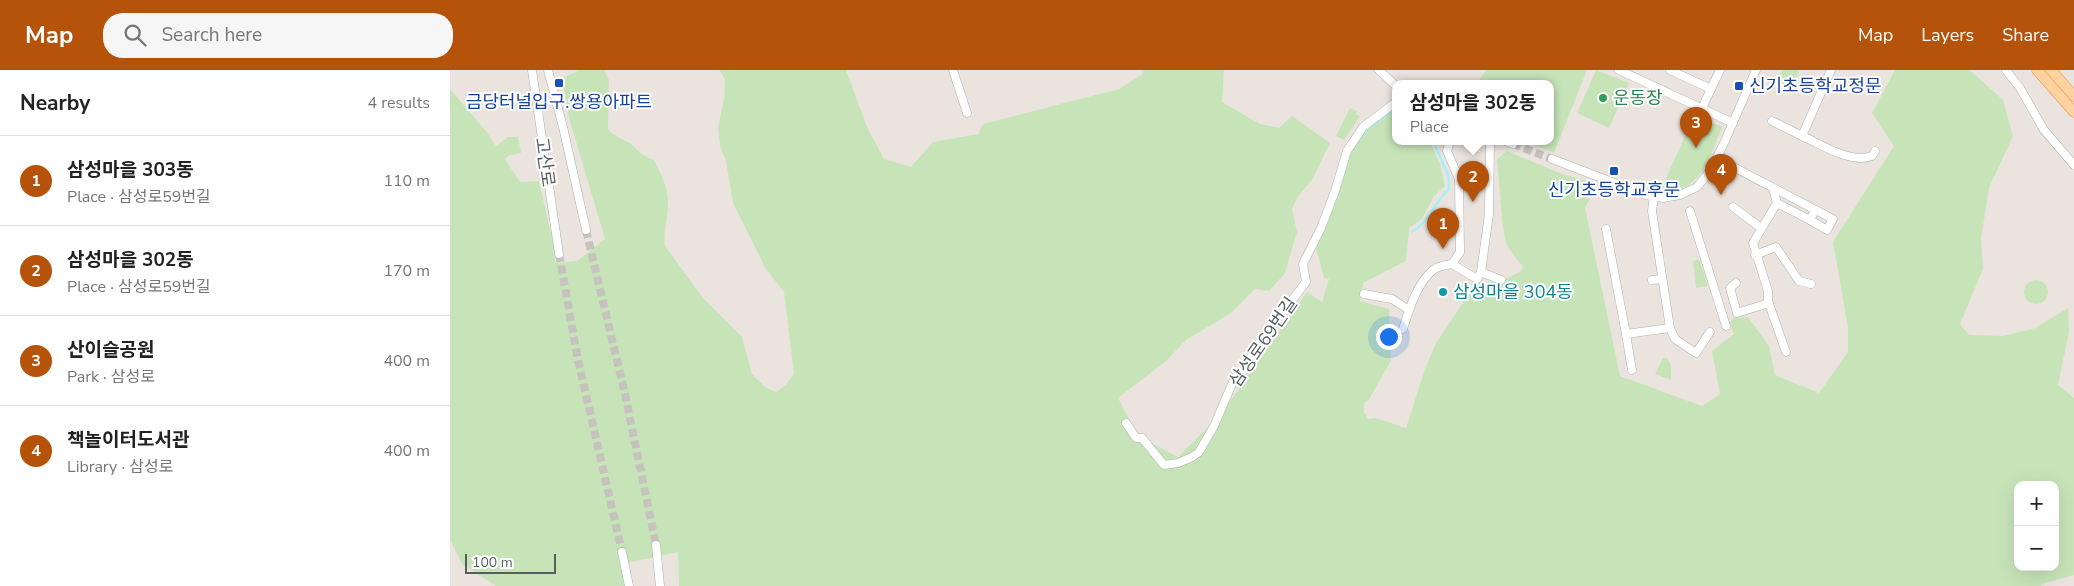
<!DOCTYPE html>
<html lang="en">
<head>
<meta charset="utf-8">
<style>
  body { margin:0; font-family:"Nunito Sans","Noto Sans KR",sans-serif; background:#f6f6f6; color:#222 }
  .controls { position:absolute; right:15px; bottom:15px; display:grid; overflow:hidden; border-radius:10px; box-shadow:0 5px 20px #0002 }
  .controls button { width:45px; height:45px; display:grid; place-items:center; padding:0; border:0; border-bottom:1px solid #e0e0e0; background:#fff; color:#222; font:25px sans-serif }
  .scale { position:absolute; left:15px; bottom:12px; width:91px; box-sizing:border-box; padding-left:5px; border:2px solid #585e60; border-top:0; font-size:14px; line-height:18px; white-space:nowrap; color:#585e60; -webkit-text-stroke:4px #fff; paint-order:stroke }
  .you { position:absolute; left:938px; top:266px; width:18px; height:18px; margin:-12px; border:4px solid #fff; border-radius:50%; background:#1a73e8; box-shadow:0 0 0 8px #1a73e833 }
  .badge { display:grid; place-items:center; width:32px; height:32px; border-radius:50%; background:#b45309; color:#fff; font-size:16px; font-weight:700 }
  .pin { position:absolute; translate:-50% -41px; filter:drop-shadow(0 1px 2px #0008) }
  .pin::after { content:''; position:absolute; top:26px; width:18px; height:15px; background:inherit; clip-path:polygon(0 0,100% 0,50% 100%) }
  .popup { position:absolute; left:942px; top:10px; width:162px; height:65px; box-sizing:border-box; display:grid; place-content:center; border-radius:10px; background:#fff; filter:drop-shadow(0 1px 4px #0005); font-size:16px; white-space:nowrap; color:#767676 }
  .popup b { font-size:19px; color:#222 }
  .popup::after { content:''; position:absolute; left:50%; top:100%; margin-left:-10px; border:10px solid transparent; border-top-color:#fff }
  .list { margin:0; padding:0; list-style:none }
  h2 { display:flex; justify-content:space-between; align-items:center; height:65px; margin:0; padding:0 20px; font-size:21px }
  h2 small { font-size:16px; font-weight:400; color:#767676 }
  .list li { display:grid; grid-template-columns:32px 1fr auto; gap:15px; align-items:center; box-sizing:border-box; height:90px; padding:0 20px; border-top:1px solid #e0e0e0 }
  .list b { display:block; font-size:19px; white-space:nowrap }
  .list p { margin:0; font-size:16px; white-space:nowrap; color:#767676 }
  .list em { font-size:16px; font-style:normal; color:#767676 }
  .icon { flex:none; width:28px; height:28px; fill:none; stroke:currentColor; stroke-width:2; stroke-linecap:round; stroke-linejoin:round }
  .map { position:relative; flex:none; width:1624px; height:516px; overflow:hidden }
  header { display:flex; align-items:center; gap:30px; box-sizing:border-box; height:70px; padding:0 25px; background:#b45309; color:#fff }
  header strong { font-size:24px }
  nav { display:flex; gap:28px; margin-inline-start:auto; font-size:18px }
  .search { width:350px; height:45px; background:#f6f6f6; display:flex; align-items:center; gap:12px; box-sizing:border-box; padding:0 18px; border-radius:20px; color:#767676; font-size:19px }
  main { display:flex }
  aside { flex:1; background:#fff }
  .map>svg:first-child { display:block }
  .green { fill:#c7e4b9; fill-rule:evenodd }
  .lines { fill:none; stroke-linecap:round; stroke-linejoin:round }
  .stream { stroke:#9bf3ff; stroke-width:2 }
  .minor-tunnel { stroke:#c6c2be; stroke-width:8; stroke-dasharray:8 4; stroke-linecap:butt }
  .minor-casing { stroke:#abb0b2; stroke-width:9 }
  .major-casing { stroke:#f3924f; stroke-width:11 }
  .minor { stroke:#fff; stroke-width:8 }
  .major { stroke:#ffd2a0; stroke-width:10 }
  .transit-dot { fill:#1a4fb4; stroke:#fff; stroke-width:2 }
  .leisure-dot { fill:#2e9e5b; stroke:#fff; stroke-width:2 }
  .culture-dot { fill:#0f9aa8; stroke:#fff; stroke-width:2 }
  .labels { text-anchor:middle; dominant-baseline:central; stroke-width:4; stroke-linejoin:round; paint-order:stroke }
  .transit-label { font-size:18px; fill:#164399; stroke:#fff }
  .leisure-label { font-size:18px; fill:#27864d; stroke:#fff; text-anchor:start }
  .street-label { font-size:18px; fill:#585e60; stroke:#fff }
  .culture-label { font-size:18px; fill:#0d838f; stroke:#fff; text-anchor:start }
</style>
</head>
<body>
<header>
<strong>Map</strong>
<div class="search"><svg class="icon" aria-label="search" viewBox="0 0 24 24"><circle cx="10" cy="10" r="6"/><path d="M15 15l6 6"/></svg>Search here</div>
<nav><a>Map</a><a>Layers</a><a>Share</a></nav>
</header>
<main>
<aside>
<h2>Nearby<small>4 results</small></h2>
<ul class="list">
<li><span class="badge">1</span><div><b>삼성마을 303동</b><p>Place · 삼성로59번길</p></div><em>110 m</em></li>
<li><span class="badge">2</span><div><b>삼성마을 302동</b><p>Place · 삼성로59번길</p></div><em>170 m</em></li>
<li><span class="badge">3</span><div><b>산이슬공원</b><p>Park · 삼성로</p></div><em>400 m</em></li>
<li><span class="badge">4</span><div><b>책놀이터도서관</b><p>Library · 삼성로</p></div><em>400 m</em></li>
</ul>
</aside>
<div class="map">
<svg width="1624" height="516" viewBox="0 0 1624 516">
  <rect width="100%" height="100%" fill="#ebe4de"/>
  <g class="green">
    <path d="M130,0H154L159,10L158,59C166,68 172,68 181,74C190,82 191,85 204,90C211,104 218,117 218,134C218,148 213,161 215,176L253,228L292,267L302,304L315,317L326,322L336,315L344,304L334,222L316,199L283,133L276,91L270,76L268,57L274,29L275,9L269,0H396L417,57L434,89L461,97L483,72L528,64L533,54L669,19L691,5L694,0H774L772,32L810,54L829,58L842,46L880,73L862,110L848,126L842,139L847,162L835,203L819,221L805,219L781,243L736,270L716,291L668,328L688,366L728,387L772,343L857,222L872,232L879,209L874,207L865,175L891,116L897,89L920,54L945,34L946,71H980L990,94L995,116L984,126L972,149L959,158L956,191L913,213L910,231L939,239L941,291L918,331L914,333V342L918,349L925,348L956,358L975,299L986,273L1027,212H1050L1071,201L1073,197L1057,176L1053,158L1047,89L1057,81L1112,104L1147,114L1135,138L1170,306L1252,336L1270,324L1262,281L1284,264L1280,252L1284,248L1298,247L1319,276L1325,305L1369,323L1398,282V258L1383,172L1444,76L1422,43L1445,0H1520L1553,30L1563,66L1539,118L1531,169L1533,199L1510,254L1519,265L1553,266L1585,258L1618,238L1619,262L1608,315L1624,328V505L1595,513L1590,516H229L228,482L172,494L177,516H46L12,494L0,469V19L36,61L46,76L58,67H68L71,83L60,85L55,89L51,83L70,112L89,111L104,177L105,193L127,191L155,169L119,48L112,8ZM1568,415H1605V497H1568Z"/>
    <polygon points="1036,0 1137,0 1104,83 1076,71 1100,71 1100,13 1027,13"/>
    <polygon points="1146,0 1179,13 1159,58 1127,43"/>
    <polygon points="1332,0 1347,0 1349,2 1341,19 1329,12 1329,5"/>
    <polygon points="900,38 907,41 906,44 910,46 894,70 886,66"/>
    <path d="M1244,45L1272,57C1261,84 1250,127 1211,120Z"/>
    <polygon points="1249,189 1258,216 1246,218 1243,191"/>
    <circle cx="1586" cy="222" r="12"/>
    <polygon points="1213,288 1217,288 1221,295 1221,310 1205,304"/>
  </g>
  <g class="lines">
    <g class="stream">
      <polyline points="910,69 917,59 946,38"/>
      <path d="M962,162C978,153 984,133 999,119L998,105L983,71"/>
    </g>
    <g class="minor-tunnel">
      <polyline points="1063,74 1102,89"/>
      <polyline points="136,160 175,324 206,475"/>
      <polyline points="109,184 128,290 172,482"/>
    </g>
    <g class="minor-casing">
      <g id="minor">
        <polyline points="82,0 109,184"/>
        <polyline points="98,0 113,57 136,160"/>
        <polyline points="503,0 517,43"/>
        <polyline points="929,0 946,16"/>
        <polyline points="1169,0 1283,53"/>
        <polyline points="1220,0 1261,19"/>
        <path d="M1381,0L1352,66C1373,75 1400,94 1422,86L1425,81"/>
        <polyline points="1556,0 1570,18 1594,60 1624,95"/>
        <polyline points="1252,38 1270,0"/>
        <polyline points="1322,51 1352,66"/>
        <polyline points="1000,71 997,81 1009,109 1010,182 1002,194"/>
        <polyline points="1040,71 1039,144 1031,202 1051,210"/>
        <polyline points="1055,71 1063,74"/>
        <polyline points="1267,88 1272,91 1383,149 1377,160 1360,150 1365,140"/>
        <polyline points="1102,89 1196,125 1213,128 1230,125 1247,117 1260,101 1274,73 1306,0"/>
        <polyline points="1323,118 1327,133 1360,150"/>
        <polyline points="1327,133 1303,173 1318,221 1318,231 1336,282"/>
        <polyline points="1283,137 1311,158"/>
        <polyline points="1240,141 1276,256"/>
        <polyline points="1156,159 1176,264 1220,258 1202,141 1204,126"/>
        <polyline points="1305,185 1326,177 1349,211 1361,214"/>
        <polyline points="1202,210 1212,209"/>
        <polyline points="1286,213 1280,218 1287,243 1319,233"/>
        <polyline points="914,224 942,229 959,240"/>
        <polyline points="1220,258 1225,269 1246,283 1260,262"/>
        <path d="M953,259C959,240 967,213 983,200C988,196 996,195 1002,194L1027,209L1031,202"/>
        <polyline points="1176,264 1182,300"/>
        <polyline points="676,353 686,368 692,368 714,395 728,393 742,387 749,382 764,356 785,307 799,297 803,281 856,212 853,194 871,158 885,121 897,81 913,57 946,32"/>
        <polyline points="206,475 210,516"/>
        <polyline points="172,482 179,516"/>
      </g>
    </g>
    <g class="major-casing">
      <g id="major">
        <polyline points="1587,0 1624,42"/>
        <polyline points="1601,0 1624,26"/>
      </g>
    </g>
    <use href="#minor" class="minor"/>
    <use href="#major" class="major"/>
  </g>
  <g class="transit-dot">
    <rect x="104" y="8" width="10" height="10" rx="2.5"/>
    <rect x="1284" y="11" width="10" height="10" rx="2.5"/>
    <rect x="1159" y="96" width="10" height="10" rx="2.5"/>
  </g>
  <circle class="leisure-dot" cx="1153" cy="28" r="5"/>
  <circle class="culture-dot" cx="993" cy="222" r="5"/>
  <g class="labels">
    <g class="transit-label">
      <text x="1299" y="16" text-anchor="start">신기초등학교정문</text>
      <text x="109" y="32">금당터널입구.쌍용아파트</text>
      <text x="1164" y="120">신기초등학교후문</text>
    </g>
    <g class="leisure-label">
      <text x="1163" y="28">운동장</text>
    </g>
    <g class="street-label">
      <text transform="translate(95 92) rotate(82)">고산로</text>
      <text transform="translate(813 272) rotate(-55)">삼성로69번길</text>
    </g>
    <g class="culture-label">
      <text x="1003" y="222">삼성마을 304동</text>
    </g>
  </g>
</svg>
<div class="controls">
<button>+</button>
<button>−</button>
</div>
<div class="scale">100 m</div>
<div class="you"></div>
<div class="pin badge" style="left:993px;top:179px">1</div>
<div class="pin badge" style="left:1023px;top:132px">2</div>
<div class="popup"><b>삼성마을 302동</b>Place</div>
<div class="pin badge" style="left:1246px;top:78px">3</div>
<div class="pin badge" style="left:1271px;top:125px">4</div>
</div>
</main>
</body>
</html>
